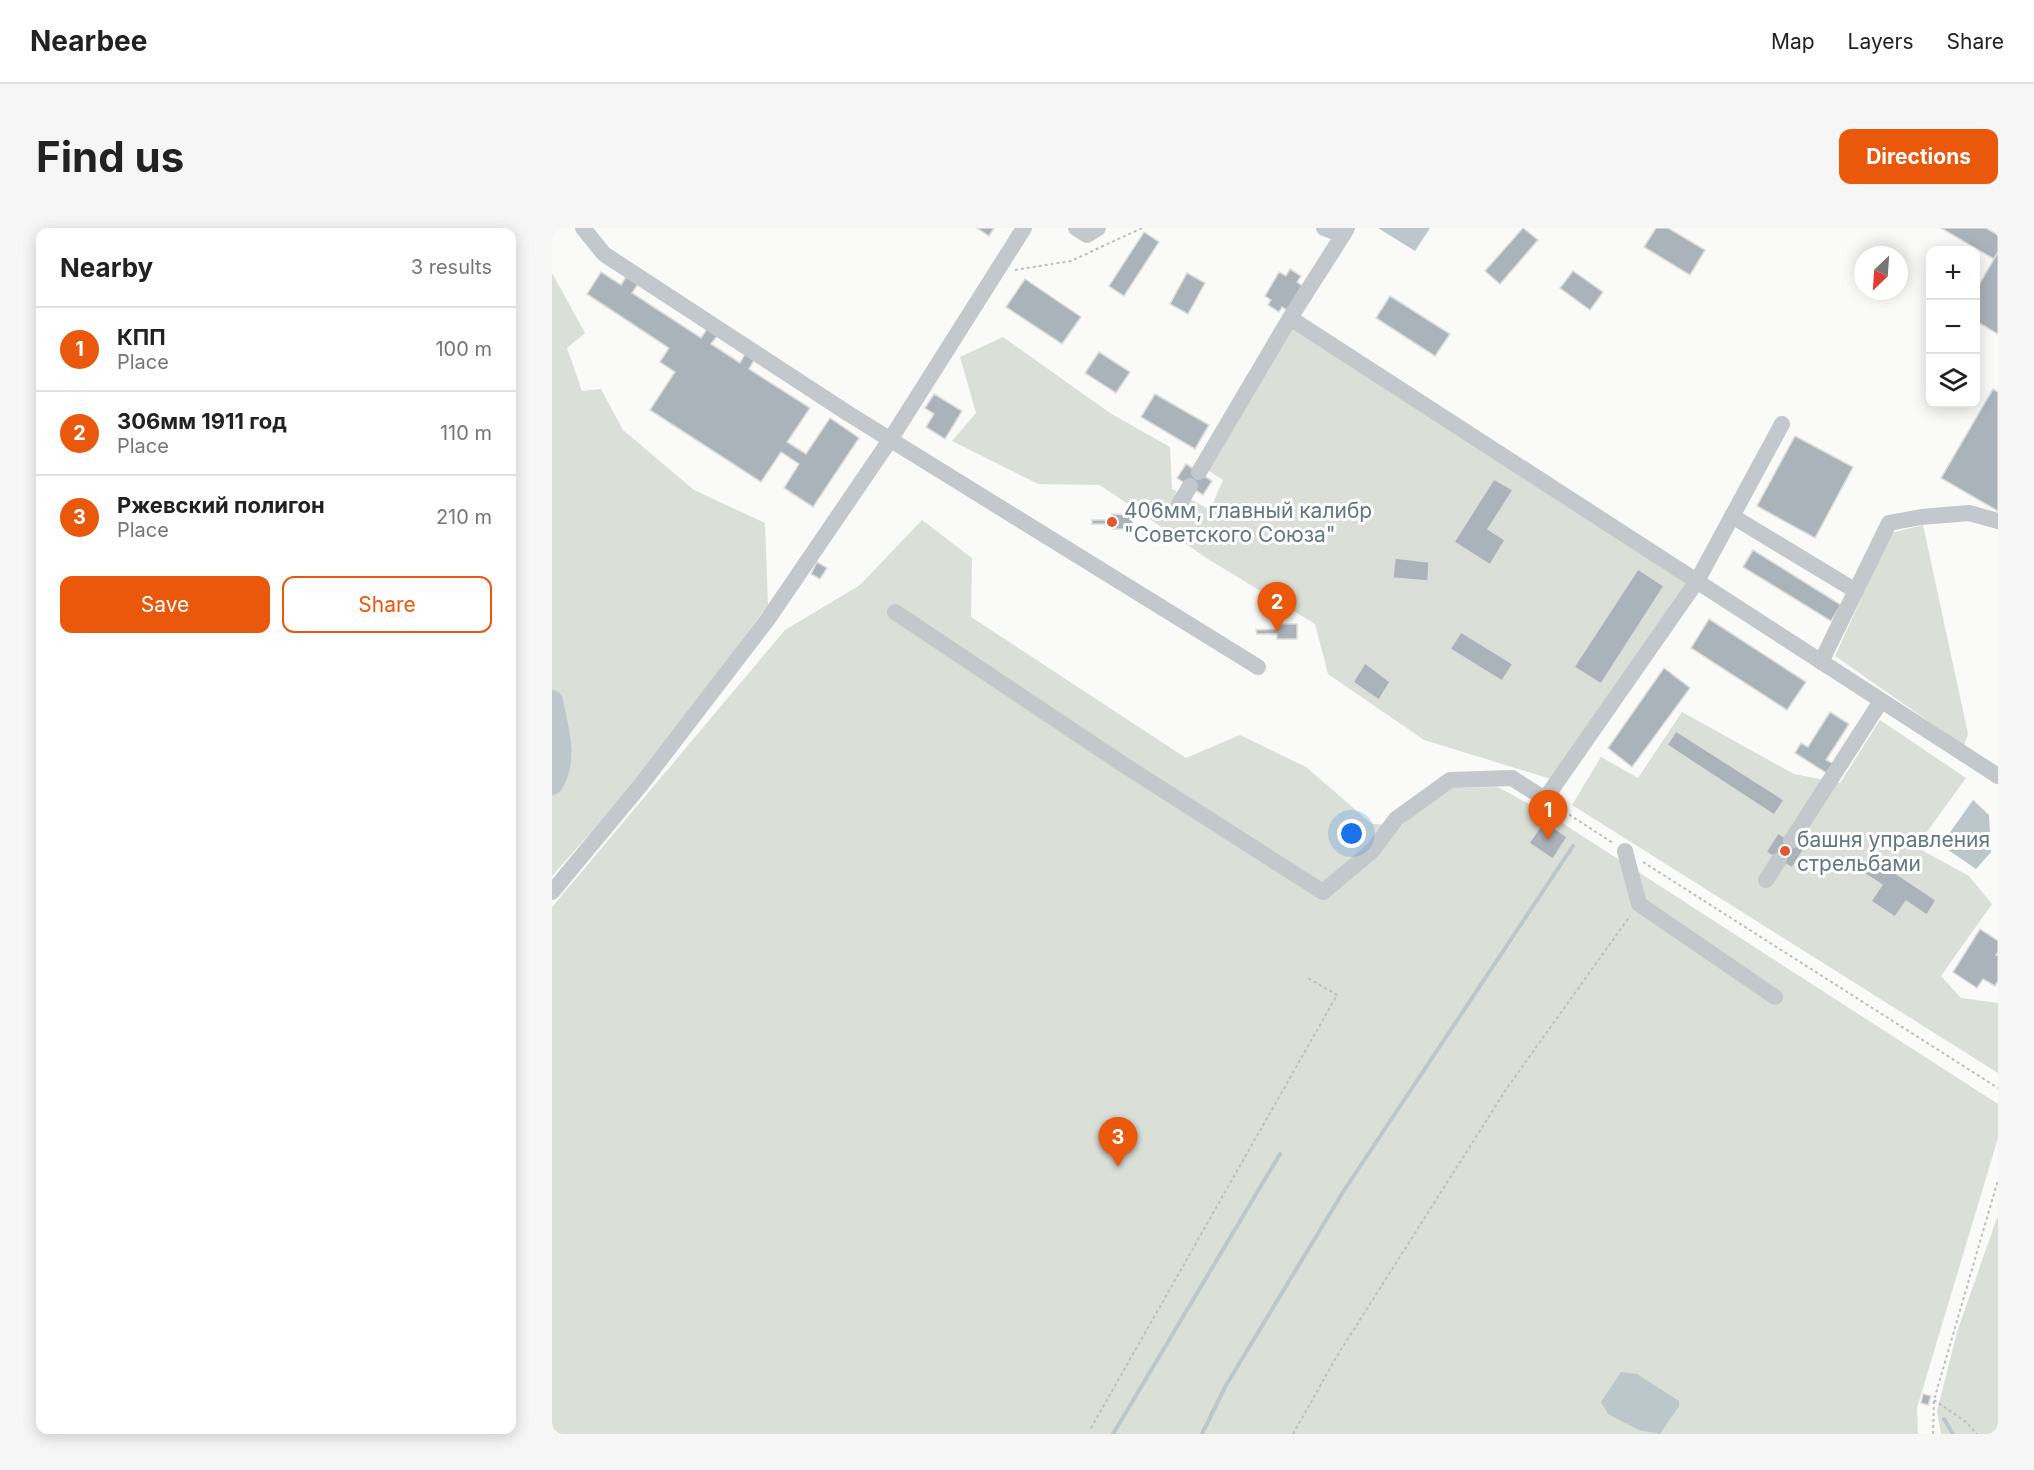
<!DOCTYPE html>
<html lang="en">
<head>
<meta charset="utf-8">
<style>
  body { margin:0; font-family:Inter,sans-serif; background:#f6f6f6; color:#222 }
  .controls { position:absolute; right:18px; top:18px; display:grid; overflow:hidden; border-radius:12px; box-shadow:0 3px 15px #0003 }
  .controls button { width:54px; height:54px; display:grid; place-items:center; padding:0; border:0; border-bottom:2px solid #e0e0e0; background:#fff; color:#222; font:30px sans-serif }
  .compass { position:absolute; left:1302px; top:18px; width:54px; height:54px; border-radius:50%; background:#fff; box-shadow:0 3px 15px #0003; rotate:205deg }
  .you { position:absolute; left:800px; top:606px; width:21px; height:21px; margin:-15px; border:4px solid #fff; border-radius:50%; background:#1a73e8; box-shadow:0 0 0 9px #1a73e833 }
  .badge { display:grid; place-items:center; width:39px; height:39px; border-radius:50%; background:#ea580c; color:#fff; font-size:20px; font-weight:700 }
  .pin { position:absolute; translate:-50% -50px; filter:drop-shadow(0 2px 3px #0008) }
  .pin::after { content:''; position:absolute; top:32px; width:21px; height:18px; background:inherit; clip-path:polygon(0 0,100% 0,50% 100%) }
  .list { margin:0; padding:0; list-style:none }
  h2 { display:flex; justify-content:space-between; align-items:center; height:78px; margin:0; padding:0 24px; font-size:26px }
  h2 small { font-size:20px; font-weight:400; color:#767676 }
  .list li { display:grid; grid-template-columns:39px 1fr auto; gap:18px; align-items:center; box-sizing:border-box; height:84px; padding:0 24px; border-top:2px solid #e0e0e0 }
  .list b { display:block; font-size:22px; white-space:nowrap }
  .list p { margin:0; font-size:20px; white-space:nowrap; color:#767676 }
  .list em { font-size:20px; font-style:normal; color:#767676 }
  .actions { display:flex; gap:12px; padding:18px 24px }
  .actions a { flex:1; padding:14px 0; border:2px solid #ea580c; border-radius:12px; text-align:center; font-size:21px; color:#ea580c }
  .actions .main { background:#ea580c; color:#fff }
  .icon { flex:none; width:33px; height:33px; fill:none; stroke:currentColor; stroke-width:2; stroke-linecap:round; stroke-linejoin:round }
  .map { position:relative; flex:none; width:1446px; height:1206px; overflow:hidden; border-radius:12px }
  header { display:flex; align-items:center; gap:36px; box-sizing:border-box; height:84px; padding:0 30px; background:#fff; border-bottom:2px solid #e0e0e0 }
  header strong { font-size:28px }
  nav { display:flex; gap:33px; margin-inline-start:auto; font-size:21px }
  .intro { display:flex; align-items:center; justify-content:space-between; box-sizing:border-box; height:144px; padding:0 36px }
  h1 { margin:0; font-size:42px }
  .button { padding:15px 27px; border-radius:12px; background:#ea580c; color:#fff; font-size:21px; font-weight:700 }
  main { display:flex; gap:36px; padding:0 36px }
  aside { flex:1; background:#fff; border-radius:12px; box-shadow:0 3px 15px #0003 }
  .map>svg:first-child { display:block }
  .green { fill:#dadfd7 }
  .water { fill:#bbc7cb }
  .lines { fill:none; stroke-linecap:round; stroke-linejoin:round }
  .stream { stroke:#bbc7cb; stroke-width:4 }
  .river { stroke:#bbc7cb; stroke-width:22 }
  .building { fill:#aab3b9; stroke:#dcdcda; stroke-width:1.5 }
  .path { stroke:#bbbfc2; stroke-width:2; stroke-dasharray:3 3; stroke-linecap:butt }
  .minor { stroke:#c3c8cc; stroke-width:16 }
  .poi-dot { fill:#e4572e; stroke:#fff; stroke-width:2 }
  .labels { text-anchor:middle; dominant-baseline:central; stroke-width:6; stroke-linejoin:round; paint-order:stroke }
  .poi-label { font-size:21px; fill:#657683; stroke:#fff; text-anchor:start }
</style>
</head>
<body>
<header>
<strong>Nearbee</strong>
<nav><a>Map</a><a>Layers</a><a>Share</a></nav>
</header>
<div class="intro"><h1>Find us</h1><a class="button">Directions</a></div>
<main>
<aside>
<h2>Nearby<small>3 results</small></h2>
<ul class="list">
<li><span class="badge">1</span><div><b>КПП</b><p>Place</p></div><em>100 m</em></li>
<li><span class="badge">2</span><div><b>306мм 1911 год</b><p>Place</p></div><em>110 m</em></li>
<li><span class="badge">3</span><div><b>Ржевский полигон</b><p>Place</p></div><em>210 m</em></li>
</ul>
<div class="actions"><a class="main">Save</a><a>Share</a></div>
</aside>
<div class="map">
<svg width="1446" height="1206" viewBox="0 0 1446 1206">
  <rect width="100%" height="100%" fill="#fafaf8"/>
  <g class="green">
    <polygon points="0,45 33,105 15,120 30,163 49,161 71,202 142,262 213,295 216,377 87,550 0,648"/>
    <polygon points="739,96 1138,355 999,551 872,512 776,446 763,396 656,331 548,257 486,256 400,213 424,185 408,129 451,109 558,185 618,219 620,261 658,282 671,252 654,241"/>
    <polygon points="370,292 420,330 419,389 634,530 688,507 754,539 820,596 850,597 896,560 946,559 1004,591 1446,876 1446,910 1365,1180 1366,1206 0,1206 0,679 233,402 308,357"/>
    <polygon points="1371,297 1416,506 1412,518 1283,428 1339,305"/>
    <polygon points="1130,484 1242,546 1288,555 1328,492 1414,550 1364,619 1417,648 1440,676 1389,748 1409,770 1446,775 1446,845 1020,577 1049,529 1086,550"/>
    <polygon points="1446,987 1446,1206 1389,1206 1385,1183 1405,1104"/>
  </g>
  <g class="water">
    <polygon points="826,0 878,0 863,23"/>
    <polygon points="1421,572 1437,587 1439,624 1424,641 1389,617"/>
    <polygon points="1069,1144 1085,1146 1127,1173 1127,1178 1108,1206 1087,1202 1056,1186 1049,1174"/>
  </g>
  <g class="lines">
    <g class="stream">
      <polyline points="1392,1191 1401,1206"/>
      <polyline points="561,1206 728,926"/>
      <polyline points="650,1206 673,1159 791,964 1021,618"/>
    </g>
    <path class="river" d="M0,473C5,499 16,532 0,556"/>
  </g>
  <g class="building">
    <polygon points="425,0 442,0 437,8"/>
    <polygon points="971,0 986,12 948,56 933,43"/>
    <polygon points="1104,0 1116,0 1153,22 1138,47 1092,19"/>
    <polygon points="1389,0 1434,0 1446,7 1446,24 1442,31"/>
    <polygon points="592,4 607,14 572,68 557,58"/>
    <polygon points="1446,24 1446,106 1424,93 1424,62"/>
    <polygon points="738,41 749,48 745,54 750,58 735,82 730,79 727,84 716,77 719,72 713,68 727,44 734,48"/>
    <polygon points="1021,43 1051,64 1038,82 1008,60"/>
    <polygon points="49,44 69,57 74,49 86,56 80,65 149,110 155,101 165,108 159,116 188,135 193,126 202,132 197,141 258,180 235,214 254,226 278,190 307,210 261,279 232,260 247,236 229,224 209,254 98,182 123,144 108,134 117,120 35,66"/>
    <polygon points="635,45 653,55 636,86 618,76"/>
    <polygon points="473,51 529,89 510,116 454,79"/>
    <polygon points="838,68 898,106 883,128 824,90"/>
    <polygon points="547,124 578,144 564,165 533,145"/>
    <polygon points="1441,161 1446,164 1446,283 1389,250"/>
    <polygon points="382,166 410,183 393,211 374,199 382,186 373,180"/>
    <polygon points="603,166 657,197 643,221 589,189"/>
    <polygon points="1243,208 1301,239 1263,310 1205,278"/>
    <polygon points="634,236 660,253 651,267 625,250"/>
    <polygon points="942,251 961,262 936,301 953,312 938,337 902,314"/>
    <polygon points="560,286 580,287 581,301 560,301 560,296 540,296 540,292 560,292"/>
    <polygon points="1201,322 1289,377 1279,393 1191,339"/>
    <polygon points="843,330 877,334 876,353 841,350"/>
    <polygon points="265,334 275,340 268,351 259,346"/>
    <polygon points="1086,341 1112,358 1049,456 1022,439"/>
    <polygon points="1157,391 1254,454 1235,482 1139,420"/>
    <polygon points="725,396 745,396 745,411 725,411 725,406 705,406 704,402 725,401"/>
    <polygon points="909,404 961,436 950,453 898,421"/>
    <polygon points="813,435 838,454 827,472 801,454"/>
    <polygon points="1112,440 1138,460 1080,539 1056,520"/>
    <polygon points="1278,484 1297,496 1274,532 1282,536 1276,546 1243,525 1249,515 1256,519"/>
    <polygon points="1124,503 1232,572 1222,587 1115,517"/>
    <polygon points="992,593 1015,609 1001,631 977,615"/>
    <polygon points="1226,605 1252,621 1240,640 1214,624"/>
    <polygon points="1316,627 1384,672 1375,687 1354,673 1343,689 1319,673 1330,657 1307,642"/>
    <polygon points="1428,701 1446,713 1446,724 1444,727 1446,728 1446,753 1443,758 1431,751 1425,760 1401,744"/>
    <polygon points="1371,1166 1379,1168 1376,1177 1369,1175"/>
  </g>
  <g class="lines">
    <g class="path">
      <polyline points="463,42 519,33 590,0"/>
      <polyline points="1007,580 1061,615"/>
      <polyline points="1091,634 1446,860"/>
      <polyline points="1382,1172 1414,1194 1425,1206"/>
      <polyline points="539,1200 785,767 756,750"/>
      <polyline points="741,1206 785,1128 955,860 1078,688"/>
      <polyline points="1381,1206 1382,1172 1446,952"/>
    </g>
    <g class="minor">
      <polyline points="31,0 52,26 297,186 706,439"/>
      <polyline points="524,0 535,7 546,0"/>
      <polyline points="772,0 791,7 795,0"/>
      <polyline points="738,90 1446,548"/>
      <polyline points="647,244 738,90 791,7"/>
      <polyline points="626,278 638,258"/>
      <polyline points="1180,288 1304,363"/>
      <polyline points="343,384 569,535 771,664 820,623 844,591 898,552 960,550 993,571 1145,353 1230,196"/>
      <polyline points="1269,434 1337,295 1369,289 1417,285 1446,293"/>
      <polyline points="1239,613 1329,473"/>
      <polyline points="1073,623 1087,676 1223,769"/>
      <polyline points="1214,652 1227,632"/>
      <polyline points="0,664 88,558 216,391 338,212 472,0"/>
    </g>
  </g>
  <g class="poi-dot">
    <circle cx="560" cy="294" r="6"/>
    <circle cx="1233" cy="623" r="6"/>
  </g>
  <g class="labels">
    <g class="poi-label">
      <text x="572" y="282">406мм, главный калибр<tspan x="572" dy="24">"Советского Союза"</tspan></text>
      <text x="1245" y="611">башня управления<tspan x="1245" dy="24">стрельбами</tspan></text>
    </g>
  </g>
</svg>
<div class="controls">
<button>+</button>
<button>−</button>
<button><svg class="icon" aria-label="layers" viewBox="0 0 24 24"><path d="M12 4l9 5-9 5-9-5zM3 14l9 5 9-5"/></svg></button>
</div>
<svg class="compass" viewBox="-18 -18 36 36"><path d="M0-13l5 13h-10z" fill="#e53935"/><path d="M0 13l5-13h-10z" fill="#767676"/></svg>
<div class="you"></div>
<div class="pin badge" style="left:996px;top:612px">1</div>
<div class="pin badge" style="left:725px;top:404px">2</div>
<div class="pin badge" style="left:566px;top:939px">3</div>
</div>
</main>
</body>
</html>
